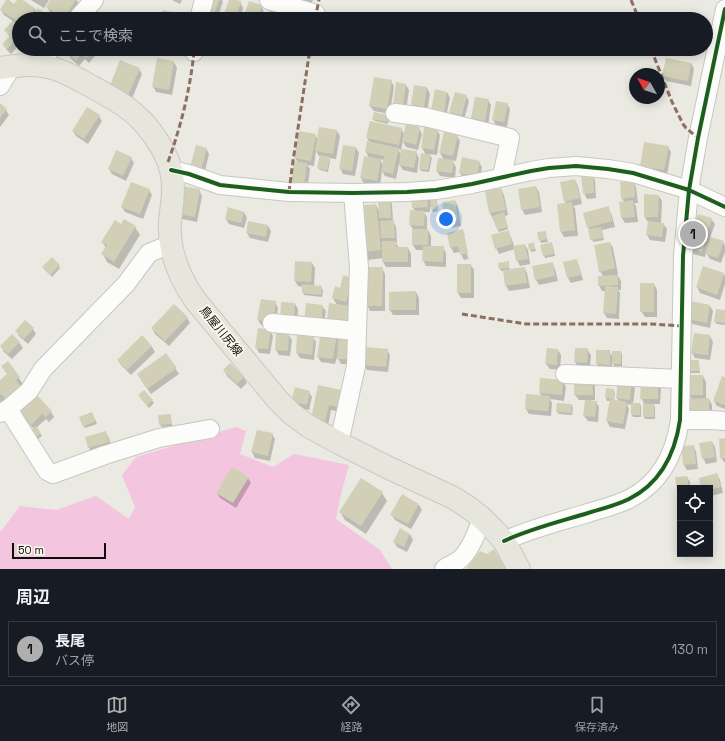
<!DOCTYPE html>
<html lang="ja">
<head>
<meta charset="utf-8">
<style>
  body { margin:0; font-family:"Space Grotesk","Noto Sans JP",sans-serif; background:#242831; color:#f1f3f6 }
  .controls { position:absolute; right:12px; bottom:12px; display:grid; overflow:hidden; border-radius:0px; box-shadow:0 2px 10px #0003 }
  .controls button { width:36px; height:36px; display:grid; place-items:center; padding:0; border:0; border-bottom:1px solid #363941; background:#171b24; color:#f1f3f6; font:20px sans-serif }
  .compass { position:absolute; left:629px; top:68px; width:36px; height:36px; border-radius:50%; background:#171b24; box-shadow:0 2px 10px #0003; rotate:309deg }
  .scale { position:absolute; left:12px; bottom:10px; width:94px; box-sizing:border-box; padding-left:4px; border:2px solid #0e0e0a; border-top:0; font-size:11px; line-height:14px; white-space:nowrap; color:#0e0e0a; -webkit-text-stroke:3px #fafaed; paint-order:stroke }
  .you { position:absolute; left:446px; top:219px; width:14px; height:14px; margin:-10px; border:3px solid #fff; border-radius:50%; background:#1a73e8; box-shadow:0 0 0 6px #1a73e833 }
  .badge { display:grid; place-items:center; width:26px; height:26px; border-radius:50%; background:#aeafae; color:#111; font-size:13px; font-weight:700 }
  .pin { position:absolute; translate:-50% -50%; border:2px solid #fff; box-shadow:0 1px 4px #0006 }
  .list { margin:0; padding:0; list-style:none }
  h2 { display:flex; justify-content:space-between; align-items:center; height:52px; margin:0; padding:0 16px; font-size:17px }
  h2 small { font-size:13px; font-weight:400; color:#9ea1a6 }
  .list li { display:grid; grid-template-columns:26px 1fr auto; gap:12px; align-items:center; box-sizing:border-box; height:56px; margin:0 8px 8px; padding:0 8px; border:1px solid #363941; border-radius:0px }
  .list b { display:block; font-size:15px; white-space:nowrap }
  .list p { margin:0; font-size:13px; white-space:nowrap; color:#9ea1a6 }
  .list em { font-size:13px; font-style:normal; color:#9ea1a6 }
  .icon { flex:none; width:22px; height:22px; fill:none; stroke:currentColor; stroke-width:2; stroke-linecap:round; stroke-linejoin:round }
  .map { position:relative; flex:none; width:725px; height:569px; overflow:hidden }
  .search { position:absolute; background:#171b24; box-shadow:0 2px 10px #0003; left:12px; right:12px; top:12px; height:44px; display:flex; align-items:center; gap:10px; box-sizing:border-box; padding:0 14px; border-radius:22px; color:#9ea1a6; font-size:15px }
  .sheet { height:116px; background:#171b24 }
  nav { display:flex; justify-content:space-around; align-items:center; box-sizing:border-box; height:56px; border-top:1px solid #363941; background:#171b24; font-size:11px; color:#9ea1a6 }
  nav a { display:grid; justify-items:center; gap:2px }
  nav .on { color:#aeafae }
  .map>svg:first-child { display:block }
  .green { fill:#f3c5df }
  .shadow { fill:#0003; fill-rule:evenodd }
  .building { fill:#d1d0b7 }
  .lines { fill:none; stroke-linecap:round; stroke-linejoin:round }
  .minor-casing { stroke:#c7c7c1; stroke-width:20 }
  .major-casing { stroke:#c8c8c4; stroke-width:24 }
  .minor { stroke:#fcfcfb; stroke-width:18 }
  .major { stroke:#e6e6dc; stroke-width:22 }
  .quiet { stroke:#8d6e63; stroke-width:3; stroke-dasharray:6 3; stroke-linecap:butt }
  .cycleway-casing { stroke:#fafaed; stroke-width:6 }
  .cycleway { stroke:#1b5e20; stroke-width:4 }
  .labels { text-anchor:middle; dominant-baseline:central; stroke-width:3.5; stroke-linejoin:round; paint-order:stroke }
  .street-label { font-size:12px; fill:#0e0e0a; stroke:#fafaed }
</style>
</head>
<body>
<div class="map">
<svg width="725" height="569" viewBox="0 0 725 569">
  <rect width="100%" height="100%" fill="#eaeae2"/>
  <polygon class="green" points="236,427 246,431 240,454 273,467 294,454 349,465 341,494 336,519 380,550 392,569 0,569 0,531 2,530 20,506 56,510 96,496 129,519 135,507 122,475 136,457"/>
  <g class="shadow">
    <polygon points="7,0 15,5 18,0 21,0 35,9 37,12 52,19 19,19 19,25 14,22 13,22 19,28 19,45 11,54 6,49 3,44 10,37 5,30 13,21 4,15 1,10"/>
    <polygon points="31,0 49,0 44,8"/>
    <polygon points="52,0 77,0 79,5 70,19 61,19 50,12 47,7"/>
    <polygon points="172,0 182,0 180,4"/>
    <polygon points="208,0 222,0 223,2 217,19 207,17"/>
    <polygon points="230,0 240,2 243,8 240,19 228,19 226,14"/>
    <polygon points="295,0 313,0 310,8"/>
    <polygon points="271,5 287,15 285,19 267,19"/>
    <polygon points="261,6 264,12 262,19 244,19"/>
    <polygon points="292,15 305,19 291,19"/>
    <polygon points="71,49 101,49 89,63 85,59 79,66 71,59 68,53"/>
    <polygon points="174,62 177,68 172,95 156,92 153,86"/>
    <polygon points="691,63 694,69 691,86 666,81 663,76"/>
    <polygon points="139,69 142,74 131,101 113,93"/>
    <polygon points="391,81 394,86 390,114 374,111 370,106"/>
    <polygon points="406,85 409,90 406,111 397,109 394,104"/>
    <polygon points="415,87 427,88 430,94 427,112 415,110 412,104"/>
    <polygon points="447,92 450,98 446,117 435,116"/>
    <polygon points="466,96 469,101 464,120 453,117 450,112"/>
    <polygon points="488,100 491,105 488,126 475,124 472,118"/>
    <polygon points="507,104 510,109 507,127 496,125 493,120"/>
    <polygon points="0,105 6,110 9,115 0,127"/>
    <polygon points="375,113 389,119 388,124 375,121 373,119"/>
    <polygon points="99,116 102,121 88,144 76,136 73,131"/>
    <path d="M371,122L401,129L405,135L419,128L422,134L418,150L406,147L403,141L401,150L398,149L401,155L416,152L419,158L417,173L403,170L399,164L396,179L385,176L382,171L380,186L364,184L361,178L369,158L366,152L370,143L367,138ZM380,159L384,160L383,165Z"/>
    <polygon points="437,130 440,135 437,155 429,154 432,158 429,172 421,171 420,169 426,155 422,148"/>
    <polygon points="337,131 340,136 336,159 328,158 330,161 328,172 320,170 318,168 320,156 319,156 316,151 314,166 307,165 310,169 307,191 295,190 298,163 295,158 315,135 318,140"/>
    <polygon points="457,136 460,141 456,161 452,160 456,167 455,178 440,176 437,171 444,160 440,153"/>
    <polygon points="668,147 671,152 667,175 644,171 641,166"/>
    <polygon points="206,148 209,154 203,179 190,171"/>
    <polygon points="356,148 359,153 355,176 343,174 340,168"/>
    <polygon points="131,158 134,163 126,181 112,174 109,169"/>
    <polygon points="479,162 482,167 480,181 463,178 460,173"/>
    <polygon points="592,175 595,180 596,198 587,199 584,193"/>
    <polygon points="575,180 578,186 582,204 573,206 575,208 578,236 564,237 561,232 567,204 565,202"/>
    <polygon points="633,181 636,187 638,203 634,203 636,206 638,222 625,223 622,218 620,203 624,202 622,198"/>
    <polygon points="536,187 539,192 542,212 525,215 522,209"/>
    <polygon points="501,189 504,195 508,215 505,216 508,229 499,232 490,213 486,192"/>
    <polygon points="149,190 152,195 143,219 125,212 122,207"/>
    <polygon points="199,190 202,196 197,222 182,219 179,214"/>
    <polygon points="427,196 429,200 436,199 437,201 438,211 433,212 430,206 430,212 424,212 427,217 427,230 428,230 431,236 431,247 443,247 446,253 446,267 426,266 423,260 424,250 416,250 413,245 413,229 410,225 415,212 413,207"/>
    <polygon points="659,196 662,201 661,224 663,224 667,229 665,242 650,240 647,235 649,222 648,222 645,217"/>
    <polygon points="389,199 392,204 393,221 396,227 397,243 396,243 399,248 408,248 411,254 411,267 386,267 383,262 383,258 368,260 363,252 376,205 379,211"/>
    <polygon points="455,201 458,206 461,226 450,228 447,222 444,202"/>
    <polygon points="608,207 611,213 615,227 602,230 604,240 593,242 590,231 588,227"/>
    <polygon points="244,212 247,218 244,228 229,224 226,219"/>
    <polygon points="711,219 715,224 710,238 723,242 725,246 725,252 721,263 710,259 706,253 705,257 692,254 689,248"/>
    <polygon points="268,226 271,231 268,242 250,238 247,233"/>
    <polygon points="135,227 140,235 119,269 107,262 103,254 106,248 102,242"/>
    <polygon points="462,230 465,235 463,235 468,258 470,258 465,235 470,258 464,260 460,252 454,253 451,248"/>
    <polygon points="508,232 511,237 514,246 525,245 528,250 530,264 520,266 517,260 515,249 499,254 496,248"/>
    <polygon points="545,232 548,242 541,243 540,241"/>
    <polygon points="533,243 536,251 531,252 529,244"/>
    <polygon points="610,243 613,248 618,274 617,274 621,281 621,290 618,290 620,293 619,319 607,318 604,313 606,291 602,291 599,285 603,276 600,271"/>
    <polygon points="542,246 553,246 555,256 545,258"/>
    <polygon points="576,260 579,266 583,280 571,283 568,278 564,263"/>
    <polygon points="312,263 315,268 314,286 321,287 323,290 322,297 304,295 303,292 303,287 298,286 295,281"/>
    <polygon points="508,263 509,265 510,270 524,268 527,273 530,288 509,291 506,286 504,271 501,271 499,264"/>
    <polygon points="552,263 555,269 558,281 539,285 536,280"/>
    <polygon points="471,265 474,270 474,298 461,298 458,293"/>
    <polygon points="59,266 60,268 52,277 44,269"/>
    <polygon points="382,268 385,274 385,311 370,311 367,305"/>
    <polygon points="724,274 725,277 725,284 720,300 700,293 697,287"/>
    <polygon points="352,278 350,328 333,298 340,289"/>
    <polygon points="654,284 657,290 657,317 645,317 641,311"/>
    <polygon points="416,292 419,298 419,315 393,315 390,310"/>
    <polygon points="275,302 278,308 275,327 261,325 258,320"/>
    <polygon points="295,304 298,309 297,327 284,326"/>
    <polygon points="322,306 326,311 323,330 308,328"/>
    <polygon points="710,306 713,311 710,328 692,324 689,319"/>
    <polygon points="725,311 725,325 717,324 715,322"/>
    <polygon points="187,318 190,323 169,346 155,334 152,328"/>
    <polygon points="33,329 36,334 28,344 19,336 16,331"/>
    <polygon points="270,331 273,336 270,354 259,353 256,347"/>
    <polygon points="288,334 292,340 290,356 279,355 276,350"/>
    <polygon points="336,334 339,340 340,335 351,341 349,364 341,364 337,357 335,364 321,362 318,357"/>
    <polygon points="710,336 713,342 710,360 695,358 692,353"/>
    <polygon points="142,337 152,347 155,352 131,375 121,365 118,360"/>
    <polygon points="313,337 316,342 314,360 300,358 297,353"/>
    <polygon points="19,342 23,348 12,359 4,352 1,346"/>
    <polygon points="587,349 591,355 590,368 578,367 575,362"/>
    <polygon points="387,350 390,355 388,372 367,370 364,364"/>
    <polygon points="558,350 561,355 560,370 550,369 546,364"/>
    <polygon points="609,351 613,357 621,352 622,354 622,366 614,366 612,362 612,370 600,369 597,364"/>
    <polygon points="166,354 179,374 151,394 141,380"/>
    <polygon points="698,361 699,364 700,373 691,373 690,370"/>
    <polygon points="8,363 19,378 24,386 0,407 0,381 8,375 3,367"/>
    <polygon points="230,364 244,378 247,383 241,389 227,376 224,370"/>
    <polygon points="703,376 706,382 706,399 709,399 712,405 712,417 692,400 689,394"/>
    <polygon points="725,378 725,409 717,406 714,401"/>
    <polygon points="592,379 595,384 595,400 591,400 591,402 596,402 599,407 598,422 588,421 584,416 586,400 579,400 575,395"/>
    <polygon points="563,381 566,387 564,401 550,399 552,403 551,416 529,414 526,409 542,397 540,393"/>
    <polygon points="619,382 631,383 635,388 633,404 640,404 641,406 641,417 633,417 632,415 632,405 627,404 629,409 625,429 610,427 607,421 611,401 607,401 606,398 607,389 613,390 615,392 614,401 619,402 617,398"/>
    <polygon points="657,383 661,388 660,404 653,404 655,407 655,419 645,419 644,417 644,403 641,398"/>
    <polygon points="144,391 154,403 149,408 139,396"/>
    <polygon points="340,391 344,396 340,412 331,410 328,426 312,418"/>
    <polygon points="309,392 312,397 309,410 295,407 292,401"/>
    <polygon points="34,394 51,412 54,417 49,422 46,419 36,428 42,436 35,441 34,429 21,415"/>
    <polygon points="571,405 573,407 572,415 559,414 557,412"/>
    <polygon points="93,415 97,424 85,428 84,426"/>
    <polygon points="170,415 171,417 172,426 162,427 160,425"/>
    <polygon points="106,433 109,438 112,448 92,453 89,448 87,438"/>
    <polygon points="272,434 275,439 270,461 255,458 252,452"/>
    <polygon points="725,439 725,463 721,458"/>
    <polygon points="712,442 715,447 717,462 706,464 703,458"/>
    <polygon points="693,446 696,451 698,469 687,470 684,465 682,447"/>
    <polygon points="717,474 720,480 723,493 710,496 710,488 702,488"/>
    <polygon points="687,477 690,482 690,488 680,488 680,495 678,492"/>
    <polygon points="248,478 251,483 236,508 220,498 217,493"/>
    <polygon points="382,493 387,501 366,534 345,520 340,512"/>
    <polygon points="419,505 422,510 411,529 395,520 392,515"/>
    <polygon points="410,534 413,540 407,552 397,547 394,542"/>
  </g>
  <g class="building">
    <polygon points="6,0 9,0 14,4 17,0 23,0 36,9 29,19 19,19 19,22 0,10"/>
    <polygon points="50,0 76,0 64,18 46,7"/>
    <polygon points="207,0 219,0 214,15 203,11"/>
    <polygon points="229,0 236,0 241,1 236,18 224,14"/>
    <polygon points="249,1 262,5 258,19 243,19"/>
    <polygon points="271,4 284,8 281,19 266,19"/>
    <polygon points="38,8 53,19 31,19"/>
    <polygon points="163,10 178,13 177,19 161,19"/>
    <polygon points="138,12 153,18 152,19 135,19"/>
    <polygon points="13,21 19,27 19,37 7,49 2,44 10,36 4,30"/>
    <polygon points="70,49 94,49 86,58 81,54 76,61 67,53"/>
    <polygon points="157,58 174,61 169,90 152,87"/>
    <polygon points="666,58 691,63 688,81 662,76"/>
    <polygon points="120,60 140,68 128,96 109,88"/>
    <polygon points="374,77 392,80 387,109 369,106"/>
    <polygon points="396,82 406,84 403,106 393,104"/>
    <polygon points="414,85 427,87 424,107 411,104"/>
    <polygon points="435,89 447,92 444,113 431,110"/>
    <polygon points="455,92 467,95 462,115 449,112"/>
    <polygon points="475,97 489,99 485,121 471,118"/>
    <polygon points="496,101 508,103 504,122 492,120"/>
    <polygon points="0,103 7,109 0,118"/>
    <polygon points="87,107 100,115 84,139 72,131"/>
    <polygon points="374,112 389,115 387,122 372,119"/>
    <polygon points="370,121 402,128 399,145 366,138"/>
    <polygon points="406,124 420,127 416,145 402,141"/>
    <polygon points="319,127 337,130 333,154 315,151"/>
    <polygon points="424,127 438,129 434,150 421,148"/>
    <polygon points="299,131 316,134 311,161 294,158"/>
    <polygon points="444,132 458,135 453,156 439,153"/>
    <polygon points="367,141 399,148 393,174 381,171 384,156 365,152"/>
    <polygon points="644,142 669,146 664,170 640,166"/>
    <polygon points="196,145 207,148 200,174 189,171"/>
    <polygon points="343,145 356,147 352,171 339,169"/>
    <polygon points="401,149 417,151 414,168 399,165"/>
    <polygon points="116,150 132,157 123,176 108,169"/>
    <polygon points="421,153 431,155 428,170 419,169"/>
    <polygon points="320,155 330,157 327,170 317,168"/>
    <polygon points="364,156 381,159 377,181 360,178"/>
    <polygon points="462,157 480,161 477,176 459,173"/>
    <polygon points="438,158 454,160 452,173 436,171"/>
    <polygon points="294,161 307,163 304,186 291,185"/>
    <polygon points="593,174 594,193 583,194 581,175"/>
    <polygon points="575,179 580,198 564,202 560,182"/>
    <polygon points="634,180 635,197 621,199 620,182"/>
    <polygon points="131,182 150,189 140,214 121,207"/>
    <polygon points="182,186 200,189 195,217 178,214"/>
    <polygon points="536,186 540,207 521,210 518,189"/>
    <polygon points="501,188 506,210 489,213 485,191"/>
    <polygon points="644,194 659,195 658,217 644,217"/>
    <polygon points="411,195 427,195 428,207 412,208"/>
    <polygon points="378,198 390,198 391,218 379,218"/>
    <polygon points="436,198 438,209 431,210 430,199"/>
    <polygon points="455,200 458,220 446,222 442,202"/>
    <polygon points="633,200 635,217 621,218 619,202"/>
    <polygon points="572,202 575,230 560,232 557,204"/>
    <polygon points="376,204 381,250 362,252 357,206"/>
    <polygon points="609,206 612,221 587,228 583,213"/>
    <polygon points="228,207 244,212 241,223 225,219"/>
    <polygon points="410,210 425,211 424,226 409,225"/>
    <polygon points="504,212 508,227 497,230 492,216"/>
    <polygon points="698,214 712,218 702,252 688,248"/>
    <polygon points="124,219 136,226 114,262 101,254 107,245 101,242 115,220 121,224"/>
    <polygon points="394,220 395,238 381,238 380,221"/>
    <polygon points="248,221 268,225 266,237 246,233"/>
    <polygon points="648,221 664,223 662,237 646,235"/>
    <polygon points="601,227 603,238 590,240 588,229"/>
    <rect x="412" y="229" width="16" height="16"/>
    <polygon points="463,229 468,253 460,255 458,246 450,248 447,233"/>
    <polygon points="509,230 512,244 495,249 491,235"/>
    <polygon points="546,231 547,239 539,241 537,232"/>
    <polygon points="711,237 724,241 718,258 705,254"/>
    <polygon points="382,241 396,241 396,247 408,247 408,262 382,262"/>
    <polygon points="534,242 535,249 529,250 528,244"/>
    <polygon points="552,242 554,254 543,256 540,245"/>
    <polygon points="610,242 615,268 599,272 594,245"/>
    <polygon points="525,244 528,259 516,261 513,246"/>
    <polygon points="423,246 444,246 443,262 422,261"/>
    <polygon points="52,257 60,265 50,275 42,267"/>
    <polygon points="577,259 581,275 567,278 563,262"/>
    <polygon points="295,261 312,262 311,282 294,281"/>
    <polygon points="509,261 509,268 499,269 498,263"/>
    <polygon points="553,262 555,276 535,280 532,266"/>
    <rect x="457" y="264" width="14" height="29"/>
    <polygon points="703,266 724,273 717,295 696,287"/>
    <polygon points="367,267 383,267 382,306 366,306"/>
    <polygon points="525,267 527,283 505,286 503,270"/>
    <polygon points="343,275 352,278 346,302 332,298 335,286 340,288"/>
    <polygon points="618,275 618,285 598,286 598,276"/>
    <rect x="640" y="283" width="14" height="29"/>
    <polygon points="302,284 322,286 321,295 302,293"/>
    <polygon points="605,286 618,287 616,314 603,313"/>
    <polygon points="416,291 416,310 389,310 389,292"/>
    <polygon points="261,299 276,301 273,322 257,320"/>
    <polygon points="691,301 710,305 707,323 688,319"/>
    <polygon points="281,302 295,303 294,322 280,321"/>
    <polygon points="306,303 323,305 321,325 304,322"/>
    <polygon points="329,303 350,306 347,323 327,320"/>
    <polygon points="174,304 188,317 165,341 151,328"/>
    <polygon points="716,309 725,310 725,323 714,322"/>
    <polygon points="25,320 34,328 24,339 15,331"/>
    <polygon points="258,328 271,330 268,349 255,348"/>
    <polygon points="321,331 337,333 333,359 317,357"/>
    <polygon points="276,333 289,333 288,351 275,350"/>
    <polygon points="694,333 710,335 708,355 691,353"/>
    <polygon points="12,334 20,342 8,354 0,346"/>
    <polygon points="297,334 314,336 312,355 296,353"/>
    <polygon points="339,334 348,334 346,359 337,359"/>
    <polygon points="142,335 152,346 127,370 117,360"/>
    <polygon points="365,347 388,349 386,367 363,365"/>
    <polygon points="547,348 558,349 557,365 545,364"/>
    <polygon points="575,348 588,348 587,363 574,362"/>
    <polygon points="596,350 610,350 610,365 596,364"/>
    <rect x="612" y="351" width="9" height="13"/>
    <polygon points="166,353 177,368 147,389 137,374"/>
    <rect x="689" y="360" width="10" height="11"/>
    <polygon points="8,361 20,377 16,380 23,389 7,401 1,394 0,395 0,380 7,374 1,366"/>
    <polygon points="230,363 244,377 237,384 223,370"/>
    <rect x="688" y="375" width="15" height="20"/>
    <polygon points="722,376 725,377 725,405 713,401"/>
    <polygon points="540,378 563,380 562,395 539,393"/>
    <polygon points="574,378 592,378 593,395 574,395"/>
    <polygon points="618,380 632,382 630,400 616,398"/>
    <polygon points="641,382 658,382 658,399 640,399"/>
    <polygon points="318,385 341,390 338,407 329,405 325,421 311,418"/>
    <polygon points="295,387 310,391 307,405 291,402"/>
    <polygon points="606,388 614,389 614,399 605,398"/>
    <polygon points="144,390 153,400 147,406 138,395"/>
    <polygon points="34,392 52,411 46,417 42,414 31,425 16,409"/>
    <polygon points="526,394 550,396 548,411 525,409"/>
    <polygon points="709,398 709,412 689,412 689,399"/>
    <polygon points="610,399 627,402 623,424 606,421"/>
    <polygon points="585,400 597,401 595,417 583,416"/>
    <polygon points="557,403 572,404 571,413 556,412"/>
    <rect x="631" y="403" width="9" height="12"/>
    <polygon points="643,403 654,404 654,417 643,417"/>
    <polygon points="92,412 96,421 83,427 79,417"/>
    <polygon points="171,414 171,424 159,425 158,415"/>
    <polygon points="36,426 41,433 33,440 27,433"/>
    <polygon points="257,430 273,433 268,456 251,452"/>
    <polygon points="106,431 109,442 88,448 85,437"/>
    <polygon points="725,438 725,458 720,458 719,439"/>
    <polygon points="712,441 715,457 702,459 699,443"/>
    <polygon points="694,445 696,464 683,465 681,446"/>
    <polygon points="232,467 249,477 233,503 216,493"/>
    <polygon points="717,473 721,487 710,490 710,488 701,488 699,478"/>
    <polygon points="687,476 689,488 680,488 680,492 677,492 675,477"/>
    <polygon points="361,478 383,492 361,526 339,512"/>
    <polygon points="402,494 419,504 408,524 390,515"/>
    <polygon points="400,528 410,534 404,547 393,542"/>
    <polygon points="494,549 506,569 466,569 480,551 487,554"/>
  </g>
  <g class="lines">
    <g class="minor-casing">
      <g id="minor">
        <polyline points="269,0 316,14"/>
        <polyline points="77,19 94,0"/>
        <polyline points="199,19 204,0"/>
        <polyline points="194,52 195,49"/>
        <polyline points="37,65 51,49"/>
        <polyline points="0,86 12,66"/>
        <polyline points="395,113 425,117 510,138 502,177"/>
        <polyline points="171,170 189,174 220,185 289,192 353,193 407,192 436,190 472,184 531,171 549,168 576,166 608,169 633,173 689,190 725,207"/>
        <polyline points="272,323 357,331"/>
        <polyline points="565,374 680,379"/>
        <polyline points="8,409 47,471 53,474 105,455 159,438 210,429"/>
        <polyline points="0,413 8,409 29,391 43,369 126,284 149,253 171,244"/>
        <polyline points="680,420 711,420 725,421"/>
        <polyline points="339,443 356,366 357,331 359,267 353,193"/>
        <path d="M504,541C530,529 558,522 585,514C600,509 615,506 629,499C661,483 675,454 680,420L683,256L689,190L698,138L725,9"/>
        <path d="M444,569C448,566 453,564 458,561C470,552 477,532 482,518"/>
      </g>
    </g>
    <g class="major-casing">
      <path id="major" d="M0,68C16,66 32,63 48,67C63,70 76,78 89,85C107,95 128,106 142,121C148,127 152,133 157,140C163,149 168,159 171,170C175,188 172,203 170,221C168,250 179,277 195,300L277,399L292,414L308,426L339,443L389,468L452,497L468,507L482,518L494,530L504,541L519,569"/>
    </g>
    <use href="#minor" class="minor"/>
    <use href="#major" class="major"/>
    <g class="quiet">
      <polyline points="631,0 639,19"/>
      <polyline points="315,19 319,0"/>
      <polyline points="651,49 672,102 683,124 686,128 698,138"/>
      <path d="M168,162C181,126 190,90 194,52"/>
      <polyline points="289,192 293,161 310,49"/>
      <polyline points="462,314 526,324 651,324 682,326"/>
    </g>
    <g class="cycleway-casing">
      <g id="cycleway">
        <polyline points="171,170 189,174 220,185 289,192 353,193 407,192 436,190 472,184 531,171 549,168 576,166 608,169 633,173 689,190 725,207"/>
        <path d="M504,541C530,529 558,522 585,514C600,509 615,506 629,499C661,483 675,454 680,420L683,256L689,190L698,138L725,9"/>
      </g>
    </g>
    <use href="#cycleway" class="cycleway"/>
  </g>
  <g class="labels">
    <g class="street-label">
      <text transform="translate(221 331) rotate(51)">鳥屋川尻線</text>
    </g>
  </g>
</svg>
<div class="controls">
<button><svg class="icon" aria-label="locate" viewBox="0 0 24 24"><circle cx="12" cy="12" r="6"/><path d="M12 2v4M12 18v4M2 12h4M18 12h4"/></svg></button>
<button><svg class="icon" aria-label="layers" viewBox="0 0 24 24"><path d="M12 4l9 5-9 5-9-5zM3 14l9 5 9-5"/></svg></button>
</div>
<svg class="compass" viewBox="-18 -18 36 36"><path d="M0-13l5 13h-10z" fill="#e53935"/><path d="M0 13l5-13h-10z" fill="#9ea1a6"/></svg>
<div class="scale">50 m</div>
<div class="you"></div>
<div class="pin badge" style="left:693px;top:234px">1</div>
<div class="search"><svg class="icon" aria-label="search" viewBox="0 0 24 24"><circle cx="10" cy="10" r="6"/><path d="M15 15l6 6"/></svg>ここで検索</div>
</div>
<section class="sheet">
<h2>周辺<small></small></h2>
<ul class="list">
<li><span class="badge">1</span><div><b>長尾</b><p>バス停</p></div><em>130 m</em></li>
</ul>
</section>
<nav>
<a class="on"><svg class="icon" aria-label="map" viewBox="0 0 24 24"><path d="M3 6l6-2 6 2 6-2v14l-6 2-6-2-6 2zM9 4v14M15 6v14"/></svg>地図</a>
<a><svg class="icon" aria-label="directions" viewBox="0 0 24 24"><path d="M12 3l9 9-9 9-9-9zM9 14v-3h6M13 9l2 2-2 2"/></svg>経路</a>
<a><svg class="icon" aria-label="saved" viewBox="0 0 24 24"><path d="M7 4h10v16l-5-4-5 4z"/></svg>保存済み</a>
</nav>
</body>
</html>
